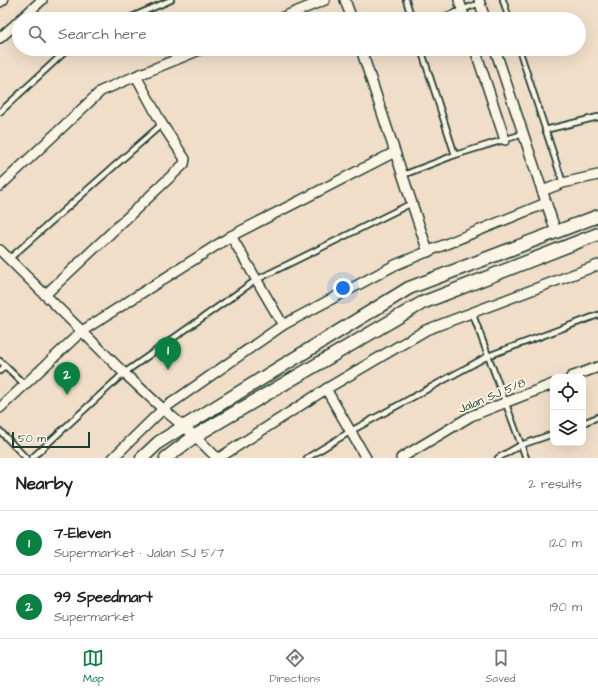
<!DOCTYPE html>
<html lang="en">
<head>
<meta charset="utf-8">
<style>
  body { margin:0; font-family:"Architects Daughter",sans-serif; background:#f6f6f6; color:#222 }
  .controls { position:absolute; right:12px; bottom:12px; display:grid; overflow:hidden; border-radius:8px; box-shadow:0 4px 16px #0002 }
  .controls button { width:36px; height:36px; display:grid; place-items:center; padding:0; border:0; border-bottom:1px solid #e0e0e0; background:#fff; color:#222; font:20px sans-serif }
  .scale { position:absolute; left:12px; bottom:10px; width:78px; box-sizing:border-box; padding-left:4px; border:2px solid #1f3d34; border-top:0; font-size:11px; line-height:14px; white-space:nowrap; color:#1f3d34; -webkit-text-stroke:3px #fcf5e5; paint-order:stroke }
  .you { position:absolute; left:343px; top:288px; width:14px; height:14px; margin:-10px; border:3px solid #fff; border-radius:50%; background:#1a73e8; box-shadow:0 0 0 6px #1a73e833 }
  .badge { display:grid; place-items:center; width:26px; height:26px; border-radius:50%; background:#0b8043; color:#fff; font-size:13px; font-weight:700 }
  .pin { position:absolute; translate:-50% -33px; filter:drop-shadow(0 1px 2px #0008) }
  .pin::after { content:''; position:absolute; top:21px; width:14px; height:12px; background:inherit; clip-path:polygon(0 0,100% 0,50% 100%) }
  .list { margin:0; padding:0; list-style:none }
  h2 { display:flex; justify-content:space-between; align-items:center; height:52px; margin:0; padding:0 16px; font-size:17px }
  h2 small { font-size:13px; font-weight:400; color:#767676 }
  .list li { display:grid; grid-template-columns:26px 1fr auto; gap:12px; align-items:center; box-sizing:border-box; height:64px; padding:0 16px; border-top:1px solid #e0e0e0 }
  .list b { display:block; font-size:15px; white-space:nowrap }
  .list p { margin:0; font-size:13px; white-space:nowrap; color:#767676 }
  .list em { font-size:13px; font-style:normal; color:#767676 }
  .icon { flex:none; width:22px; height:22px; fill:none; stroke:currentColor; stroke-width:2; stroke-linecap:round; stroke-linejoin:round }
  .map { position:relative; flex:none; width:598px; height:458px; overflow:hidden }
  .search { position:absolute; background:#fff; box-shadow:0 4px 16px #0002; left:12px; right:12px; top:12px; height:44px; display:flex; align-items:center; gap:10px; box-sizing:border-box; padding:0 14px; border-radius:22px; color:#767676; font-size:15px }
  .sheet { height:180px; background:#fff }
  nav { display:flex; justify-content:space-around; align-items:center; box-sizing:border-box; height:56px; border-top:1px solid #e0e0e0; background:#fff; font-size:11px; color:#767676 }
  nav a { display:grid; justify-items:center; gap:2px }
  nav .on { color:#0b8043 }
  .map>svg:first-child { display:block }
  .lines { fill:none; stroke-linecap:round; stroke-linejoin:round }
  .lane-casing { stroke:#1f3d34; stroke-width:8 }
  .street-casing { stroke:#1f3d34; stroke-width:12 }
  .secondary-casing { stroke:#1f3d34; stroke-width:15 }
  .lane { stroke:#fcf5e5; stroke-width:4.5 }
  .street { stroke:#fcf5e5; stroke-width:9 }
  .secondary { stroke:#fcf5e5; stroke-width:12 }
  .labels { text-anchor:middle; dominant-baseline:central; stroke-width:3.5; stroke-linejoin:round; paint-order:stroke }
  .street-label { font-size:12px; fill:#1f3d34; stroke:#fcf5e5 }
</style>
</head>
<body>
<div class="map">
<svg width="598" height="458" viewBox="0 0 598 458">
  <rect width="100%" height="100%" fill="#f0dec8"/>
  <filter id="ink" filterUnits="userSpaceOnUse"><feTurbulence type="fractalNoise" baseFrequency=".025" numOctaves="2"/><feDisplacementMap in="SourceGraphic" scale="8" xChannelSelector="R" yChannelSelector="G"/><feConvolveMatrix kernelMatrix="1 2 1 2 8 2 1 2 1" color-interpolation-filters="sRGB"/></filter>
  <g filter="url(#ink)">
    <g class="lines">
      <g class="lane-casing">
        <g id="lane">
          <polyline points="406,0 412,19"/>
          <polyline points="503,0 509,19"/>
          <polyline points="127,19 171,0"/>
          <polyline points="438,19 480,3"/>
          <polyline points="421,49 455,155"/>
          <polyline points="519,49 563,183"/>
          <polyline points="0,112 68,49"/>
          <polyline points="545,130 598,117"/>
          <polyline points="403,175 455,155 523,134"/>
          <polyline points="9,259 162,124"/>
          <polyline points="472,312 526,458"/>
          <polyline points="0,361 25,385"/>
          <polyline points="0,371 5,366"/>
          <polyline points="583,423 598,417"/>
          <polyline points="0,431 26,458"/>
          <polyline points="32,458 124,373 256,280 412,203"/>
          <polyline points="307,458 351,431 488,356 598,315"/>
          <polyline points="498,458 521,445 553,434"/>
        </g>
      </g>
      <g class="street-casing">
        <g id="street">
          <polyline points="345,0 352,19"/>
          <polyline points="459,0 465,19"/>
          <polyline points="479,0 485,19"/>
          <polyline points="0,2 3,0"/>
          <polyline points="21,19 42,0"/>
          <polyline points="278,19 325,0"/>
          <polyline points="0,38 19,21"/>
          <polyline points="361,49 428,252"/>
          <polyline points="475,49 505,140"/>
          <polyline points="495,49 556,232"/>
          <polyline points="0,186 101,91 136,76 202,49"/>
          <polyline points="542,191 563,183 598,175"/>
          <polyline points="231,236 283,325"/>
          <polyline points="0,250 124,373 163,409 195,436 217,458"/>
          <polyline points="45,295 184,164 185,159 162,124 136,76"/>
          <polyline points="571,377 598,367"/>
          <polyline points="326,389 366,458"/>
          <polyline points="0,408 82,331 231,236 395,152"/>
          <polyline points="113,458 163,409 283,325 395,265 546,203"/>
          <polyline points="219,458 326,389 426,330 598,265"/>
          <polyline points="401,458 471,416 553,384"/>
        </g>
      </g>
      <g class="secondary-casing">
        <g id="secondary">
          <polyline points="142,458 159,442 183,427 409,288 598,216"/>
          <polyline points="166,458 195,436 422,303 598,234"/>
        </g>
      </g>
      <use href="#lane" class="lane"/>
      <use href="#street" class="street"/>
      <use href="#secondary" class="secondary"/>
    </g>
  </g>
  <g class="labels">
    <g class="street-label">
      <text transform="translate(492 396) rotate(-23)">Jalan SJ 5/8</text>
    </g>
  </g>
</svg>
<div class="controls">
<button><svg class="icon" aria-label="locate" viewBox="0 0 24 24"><circle cx="12" cy="12" r="6"/><path d="M12 2v4M12 18v4M2 12h4M18 12h4"/></svg></button>
<button><svg class="icon" aria-label="layers" viewBox="0 0 24 24"><path d="M12 4l9 5-9 5-9-5zM3 14l9 5 9-5"/></svg></button>
</div>
<div class="scale">50 m</div>
<div class="you"></div>
<div class="pin badge" style="left:168px;top:370px">1</div>
<div class="pin badge" style="left:67px;top:395px">2</div>
<div class="search"><svg class="icon" aria-label="search" viewBox="0 0 24 24"><circle cx="10" cy="10" r="6"/><path d="M15 15l6 6"/></svg>Search here</div>
</div>
<section class="sheet">
<h2>Nearby<small>2 results</small></h2>
<ul class="list">
<li><span class="badge">1</span><div><b>7-Eleven</b><p>Supermarket · Jalan SJ 5/7</p></div><em>120 m</em></li>
<li><span class="badge">2</span><div><b>99 Speedmart</b><p>Supermarket</p></div><em>190 m</em></li>
</ul>
</section>
<nav>
<a class="on"><svg class="icon" aria-label="map" viewBox="0 0 24 24"><path d="M3 6l6-2 6 2 6-2v14l-6 2-6-2-6 2zM9 4v14M15 6v14"/></svg>Map</a>
<a><svg class="icon" aria-label="directions" viewBox="0 0 24 24"><path d="M12 3l9 9-9 9-9-9zM9 14v-3h6M13 9l2 2-2 2"/></svg>Directions</a>
<a><svg class="icon" aria-label="saved" viewBox="0 0 24 24"><path d="M7 4h10v16l-5-4-5 4z"/></svg>Saved</a>
</nav>
</body>
</html>
